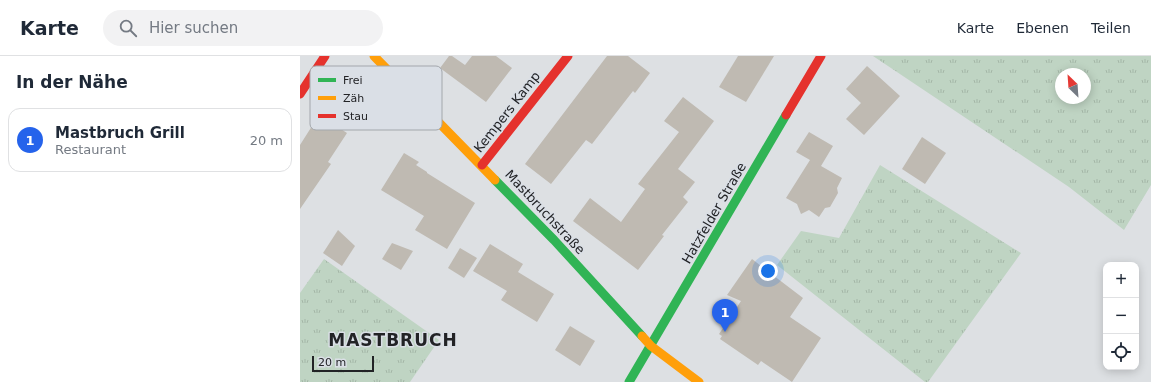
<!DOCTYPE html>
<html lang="de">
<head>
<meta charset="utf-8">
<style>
  body { margin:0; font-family:"DejaVu Sans",sans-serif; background:#f2f2f3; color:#1f2937 }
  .controls { position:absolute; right:12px; bottom:12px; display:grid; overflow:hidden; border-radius:8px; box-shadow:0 2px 10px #0003 }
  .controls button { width:36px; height:36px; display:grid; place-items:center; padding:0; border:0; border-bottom:1px solid #e0e1e3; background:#fff; color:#1f2937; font:20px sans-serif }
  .compass { position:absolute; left:755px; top:12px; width:36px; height:36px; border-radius:50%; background:#fff; box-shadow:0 2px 10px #0003; rotate:335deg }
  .scale { position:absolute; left:12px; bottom:10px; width:62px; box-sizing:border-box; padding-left:4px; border:2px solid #222326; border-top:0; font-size:11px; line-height:14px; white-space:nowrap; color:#222326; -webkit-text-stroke:3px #dadfe6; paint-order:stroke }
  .you { position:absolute; left:468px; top:215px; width:14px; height:14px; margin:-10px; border:3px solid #fff; border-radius:50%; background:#1a73e8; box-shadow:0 0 0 6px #1a73e833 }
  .badge { display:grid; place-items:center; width:26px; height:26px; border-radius:50%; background:#2563eb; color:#fff; font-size:13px; font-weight:700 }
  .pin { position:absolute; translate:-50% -33px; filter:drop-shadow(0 1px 2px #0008) }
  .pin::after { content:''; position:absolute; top:21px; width:14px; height:12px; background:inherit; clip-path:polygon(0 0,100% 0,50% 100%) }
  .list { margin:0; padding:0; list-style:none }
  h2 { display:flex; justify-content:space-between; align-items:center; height:52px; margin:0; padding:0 16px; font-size:17px }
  h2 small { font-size:13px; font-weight:400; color:#747a83 }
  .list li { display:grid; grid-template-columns:26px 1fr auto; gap:12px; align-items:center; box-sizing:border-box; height:64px; margin:0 8px 8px; padding:0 8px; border:1px solid #e0e1e3; border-radius:12px }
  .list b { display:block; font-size:15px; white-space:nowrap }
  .list p { margin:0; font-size:13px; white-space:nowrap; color:#747a83 }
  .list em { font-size:13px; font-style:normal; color:#747a83 }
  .icon { flex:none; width:22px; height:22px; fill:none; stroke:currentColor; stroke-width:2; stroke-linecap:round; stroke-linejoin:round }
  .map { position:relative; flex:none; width:851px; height:326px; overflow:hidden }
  header { display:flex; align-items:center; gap:24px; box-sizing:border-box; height:56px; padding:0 20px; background:#fff; border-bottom:1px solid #e0e1e3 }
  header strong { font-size:19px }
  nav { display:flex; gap:22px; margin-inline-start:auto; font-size:14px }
  .search { width:280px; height:36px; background:#f2f2f3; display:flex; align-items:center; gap:10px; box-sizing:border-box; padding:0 14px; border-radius:22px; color:#747a83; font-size:15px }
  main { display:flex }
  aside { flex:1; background:#fff }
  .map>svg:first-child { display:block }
  .grass { fill:url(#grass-tufts); fill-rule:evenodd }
  .building { fill:#bfbab2 }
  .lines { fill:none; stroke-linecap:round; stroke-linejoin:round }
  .fast { stroke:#30b455; stroke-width:9 }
  .slow { stroke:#ff9f0a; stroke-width:9 }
  .jam { stroke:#e5322d; stroke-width:9 }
  .labels { text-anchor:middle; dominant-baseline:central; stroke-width:3; stroke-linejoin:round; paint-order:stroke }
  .street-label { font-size:13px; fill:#222326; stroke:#dadfe6 }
  .district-label { font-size:17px; font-weight:bold; letter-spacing:1px; fill:#222326; stroke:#dadfe6 }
  .key { fill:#dadfe6; stroke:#a3a7ac; stroke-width:1 }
  .key-label { font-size:11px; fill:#222326 }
</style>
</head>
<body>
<header>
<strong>Karte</strong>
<div class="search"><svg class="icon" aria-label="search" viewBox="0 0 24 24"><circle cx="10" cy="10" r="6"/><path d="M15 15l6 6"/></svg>Hier suchen</div>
<nav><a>Karte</a><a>Ebenen</a><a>Teilen</a></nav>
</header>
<main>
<aside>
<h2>In der Nähe<small></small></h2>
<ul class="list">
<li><span class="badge">1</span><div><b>Mastbruch Grill</b><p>Restaurant</p></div><em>20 m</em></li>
</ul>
</aside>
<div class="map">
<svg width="851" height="326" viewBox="0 0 851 326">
  <defs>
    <pattern id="grass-tufts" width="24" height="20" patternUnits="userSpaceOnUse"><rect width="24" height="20" fill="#bfd4c3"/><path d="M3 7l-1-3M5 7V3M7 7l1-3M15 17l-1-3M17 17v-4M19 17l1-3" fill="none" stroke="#a4b6a7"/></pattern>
  </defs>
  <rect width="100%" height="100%" fill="#dde0e3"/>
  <g class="grass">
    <path d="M573,0H851V129L824,174L769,131ZM761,18H785V42H761Z"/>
    <polygon points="580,109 721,197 628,326 625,326 477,209 501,175 539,182"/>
    <polygon points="24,203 139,284 110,326 0,326 0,237"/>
  </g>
  <g class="building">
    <polygon points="149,0 152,0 165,9 172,0 196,0 212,12 186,46 140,12"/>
    <polygon points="307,0 328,0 350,17 335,37 333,35 292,88 286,84 251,128 225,108"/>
    <polygon points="438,0 474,0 446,46 419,31"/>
    <polygon points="567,10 600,40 564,79 546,63 561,47 546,33"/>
    <polygon points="383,41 414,65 378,113 395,126 383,141 388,146 362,179 364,180 338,214 273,165 290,142 321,166 345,133 338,128 379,76 364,65"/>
    <polygon points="19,59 47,77 28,106 31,108 0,153 0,89"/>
    <polygon points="509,76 533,90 521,110 542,122 537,132 538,137 530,151 525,152 519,161 509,154 501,158 497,148 486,142 510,104 496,96"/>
    <polygon points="622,81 646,97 625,128 602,113"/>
    <polygon points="104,97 119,106 116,109 127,116 127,117 175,147 147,193 115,174 124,160 81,134"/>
    <polygon points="38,174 55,190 42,210 23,197"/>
    <polygon points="92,187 113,195 101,214 82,203"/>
    <polygon points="190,188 223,208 218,216 254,238 237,266 201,244 207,235 173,215"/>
    <polygon points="160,192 177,202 164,222 148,212"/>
    <polygon points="452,203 503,242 490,261 521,282 492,326 461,305 458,309 420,283 422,280 419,278 441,245 427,239"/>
    <polygon points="270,270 295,285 280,310 255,294"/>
  </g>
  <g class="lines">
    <g class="fast">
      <polyline points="195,124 254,184 342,280"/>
      <polyline points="329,326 486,59"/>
    </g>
    <g class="slow">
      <polyline points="74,0 195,124"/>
      <polyline points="342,280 351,290 399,326"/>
    </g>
    <g class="jam">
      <polyline points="0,38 25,0"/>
      <polyline points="486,59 521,0"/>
      <polyline points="182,109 268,0"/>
    </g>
  </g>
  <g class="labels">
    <g class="street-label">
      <text transform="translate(207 56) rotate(-52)">Kempers Kamp</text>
      <text transform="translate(245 156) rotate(47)">Mastbruchstraße</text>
      <text transform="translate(414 157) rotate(-60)">Hatzfelder Straße</text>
    </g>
    <g class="district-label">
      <text x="93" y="284">MASTBRUCH</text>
    </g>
  </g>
  <rect x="10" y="10" width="132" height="64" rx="6" class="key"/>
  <rect x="18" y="22" width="18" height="4" fill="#30b455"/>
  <rect x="18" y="40" width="18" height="4" fill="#ff9f0a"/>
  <rect x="18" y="58" width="18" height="4" fill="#e5322d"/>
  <g class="key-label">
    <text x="43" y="28">Frei</text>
    <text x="43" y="46">Zäh</text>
    <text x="43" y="64">Stau</text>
  </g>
</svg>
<div class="controls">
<button>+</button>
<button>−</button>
<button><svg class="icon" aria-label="locate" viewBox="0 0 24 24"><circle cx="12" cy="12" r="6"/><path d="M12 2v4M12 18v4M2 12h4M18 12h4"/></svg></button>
</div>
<svg class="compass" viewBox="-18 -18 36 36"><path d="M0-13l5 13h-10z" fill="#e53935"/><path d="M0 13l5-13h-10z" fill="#747a83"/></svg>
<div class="scale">20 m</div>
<div class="you"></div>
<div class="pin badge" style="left:425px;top:276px">1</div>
</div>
</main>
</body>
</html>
